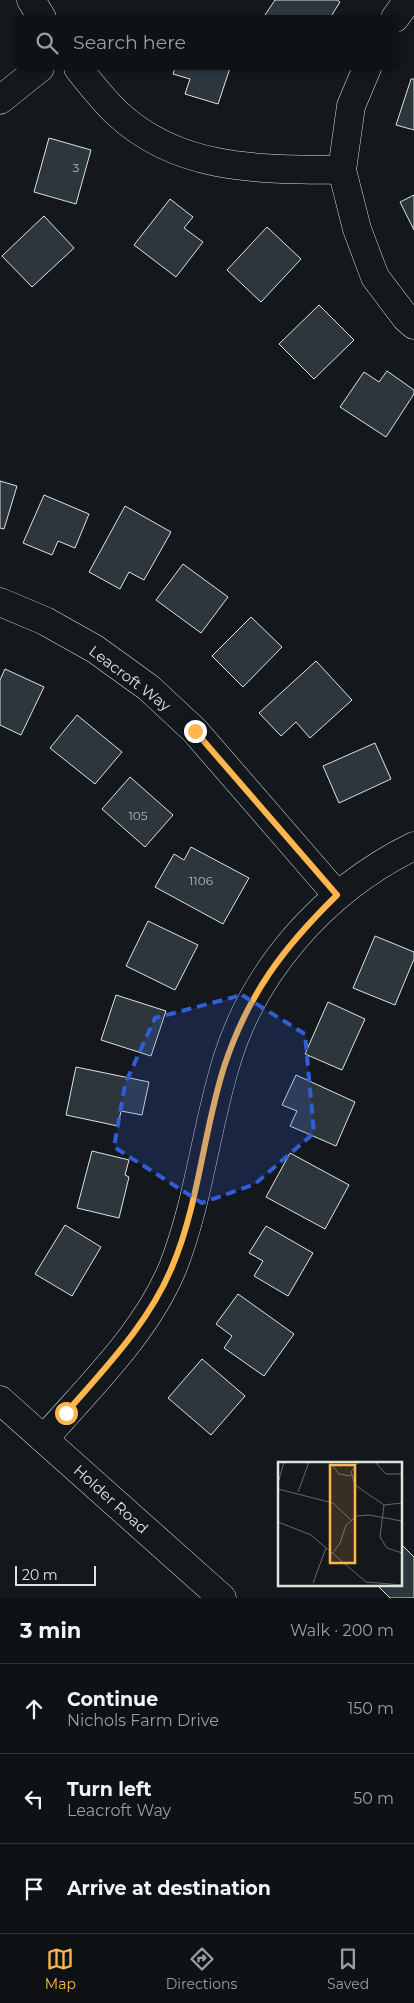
<!DOCTYPE html>
<html lang="en">
<head>
<meta charset="utf-8">
<style>
  body { margin:0; font-family:Montserrat,sans-serif; background:#181b1e; color:#f1f3f6 }
  .scale { position:absolute; left:15px; bottom:12px; width:81px; box-sizing:border-box; padding-left:5px; border:2px solid #d8e6dc; border-top:0; font-size:14px; line-height:18px; white-space:nowrap; color:#d8e6dc; -webkit-text-stroke:4px #14181c; paint-order:stroke }
  .stop { position:absolute; width:15px; height:15px; margin:-11px; border:4px solid #ffb74d; border-radius:50%; background:#fff }
  .stop.end { background:#ffb74d; border-color:#fff; box-shadow:0 1px 5px #0008 }
  .list { margin:0; padding:0; list-style:none }
  h2 { display:flex; justify-content:space-between; align-items:center; height:65px; margin:0; padding:0 20px; font-size:21px }
  h2 small { font-size:16px; font-weight:400; color:#9b9ea0 }
  .list li { display:grid; grid-template-columns:32px 1fr auto; gap:15px; align-items:center; box-sizing:border-box; height:90px; padding:0 20px; border-top:1px solid #2f3234 }
  .list b { display:block; font-size:19px; white-space:nowrap }
  .list p { margin:0; font-size:16px; white-space:nowrap; color:#9b9ea0 }
  .list em { font-size:16px; font-style:normal; color:#9b9ea0 }
  .icon { flex:none; width:28px; height:28px; fill:none; stroke:currentColor; stroke-width:2; stroke-linecap:round; stroke-linejoin:round }
  .map { position:relative; flex:none; width:414px; height:1598px; overflow:hidden }
  .search { position:absolute; background:#0f1215; box-shadow:0 1px 4px #0004; left:15px; right:15px; top:15px; height:55px; display:flex; align-items:center; gap:12px; box-sizing:border-box; padding:0 18px; border-radius:5px; color:#9b9ea0; font-size:19px }
  .sheet { height:335px; background:#0f1215 }
  nav { display:flex; justify-content:space-around; align-items:center; box-sizing:border-box; height:70px; border-top:1px solid #2f3234; background:#0f1215; font-size:14px; color:#9b9ea0 }
  nav a { display:grid; justify-items:center; gap:2px }
  nav .on { color:#ffb74d }
  .map>svg:first-child { display:block }
  .building { fill:#2c363c; stroke:#d8e6dc }
  .lines { fill:none; stroke-linecap:round; stroke-linejoin:round }
  .minor-casing { stroke:#d8e6dc; stroke-width:29 }
  .minor { stroke:#14181c; stroke-width:28 }
  .route { stroke:#ffb74d; stroke-width:6 }
  .marked { fill:#305dd8; fill-opacity:0.2; stroke:#305dd8; stroke-width:4; stroke-dasharray:10 6; stroke-linejoin:round }
  .labels { text-anchor:middle; dominant-baseline:central; stroke-width:4; stroke-linejoin:round; paint-order:stroke }
  .number-label { font-size:12px; fill:#adbab4 }
  .street-label { font-size:15px; fill:#d8e6dc; stroke:#14181c }
  .inset-road { fill:none; stroke:#626a69; stroke-width:1 }
  .view { fill:#ffb74d; fill-opacity:0.15; stroke:#ffb74d; stroke-width:2.5 }
  .inset-edge { fill:none; stroke:#d8e6dc; stroke-width:2.5 }
</style>
</head>
<body>
<div class="map">
<svg width="414" height="1598" viewBox="0 0 414 1598">
  <rect width="100%" height="100%" fill="#14181c"/>
  <g class="building">
    <polygon points="275,0 337,0 340,2 330,18 263,18"/>
    <polygon points="175,68 230,68 218,104 185,94 190,79 173,74"/>
    <polygon points="411,79 414,79 414,130 396,125"/>
    <polygon points="49,138 91,150 76,204 34,192"/>
    <polygon points="414,195 414,230 400,202"/>
    <polygon points="170,199 193,217 184,228 203,242 176,277 134,245"/>
    <polygon points="44,216 74,248 32,287 2,256"/>
    <polygon points="267,227 301,259 261,302 227,270"/>
    <polygon points="319,305 354,340 314,379 279,344"/>
    <polygon points="387,371 414,390 414,394 386,437 340,407 364,372 379,382"/>
    <polygon points="0,481 17,486 4,529 0,528"/>
    <polygon points="44,495 89,514 75,548 58,541 52,555 23,543"/>
    <polygon points="125,506 171,532 144,580 129,572 120,589 89,572"/>
    <polygon points="183,564 228,597 201,633 156,600"/>
    <polygon points="251,617 282,647 243,687 212,656"/>
    <polygon points="316,661 352,700 310,738 296,722 281,736 259,713"/>
    <polygon points="5,669 44,687 21,735 0,725 0,680"/>
    <polygon points="77,715 122,752 95,784 50,748"/>
    <polygon points="375,743 391,779 339,803 323,766"/>
    <polygon points="130,777 173,815 145,847 102,809"/>
    <polygon points="191,847 249,878 223,924 155,887 174,854 184,860"/>
    <polygon points="148,921 198,945 175,990 126,966"/>
    <polygon points="375,936 414,952 414,959 395,1005 353,988"/>
    <polygon points="116,995 166,1011 151,1056 101,1040"/>
    <polygon points="328,1002 365,1019 342,1070 305,1054"/>
    <polygon points="76,1067 149,1082 142,1115 121,1111 118,1126 66,1115"/>
    <polygon points="296,1075 355,1102 336,1146 290,1126 297,1111 282,1105"/>
    <polygon points="92,1151 129,1160 125,1175 129,1177 119,1218 77,1208"/>
    <polygon points="290,1153 349,1185 325,1229 266,1197"/>
    <polygon points="65,1225 101,1247 72,1296 35,1274"/>
    <polygon points="266,1226 313,1253 288,1296 254,1276 263,1261 249,1253"/>
    <polygon points="238,1294 294,1334 264,1376 224,1348 232,1336 216,1324"/>
    <polygon points="202,1359 245,1396 211,1435 168,1398"/>
    <polygon points="400,1543 414,1557 414,1598 390,1598 376,1584 400,1584"/>
  </g>
  <g class="lines">
    <g class="minor-casing">
      <g id="minor">
        <polyline points="31,0 42,18"/>
        <polyline points="395,18 408,0"/>
        <path d="M78,68C90,83 103,100 118,114C181,172 262,169 342,170"/>
        <polyline points="367,68 351,106 342,170 357,229 375,277 406,318 414,325"/>
        <polyline points="0,100 40,68"/>
        <polyline points="0,602 45,621 95,649 149,688 195,731 337,895"/>
        <polyline points="0,1400 222,1598"/>
        <path d="M44,1439C90,1386 146,1333 173,1267C198,1203 205,1135 224,1070C251,972 324,890 414,846"/>
      </g>
    </g>
    <use href="#minor" class="minor"/>
  </g>
  <g class="lines">
    <path class="route" d="M66,1413C105,1368 149,1323 172,1267C199,1203 203,1133 224,1067C248,994 283,948 337,895L195,731"/>
  </g>
  <path class="marked" d="M242,995L305,1034L314,1133L255,1184L202,1203L114,1147L125,1084L155,1018Z"/>
  <g class="labels">
    <g class="number-label">
      <text x="76" y="167">3</text>
      <text x="138" y="815">105</text>
      <text x="201" y="880">1106</text>
    </g>
    <g class="street-label">
      <text transform="translate(130 678) rotate(37)">Leacroft Way</text>
      <text transform="translate(111 1499) rotate(42)">Holder Road</text>
    </g>
  </g>
  <g transform="translate(278 1462)">
    <rect width="124" height="124" fill="#14181c"/>
    <path class="inset-road" d="M52,0L61,12L73,14M80,0L73,10L77,23L106,43L124,41M97,0L108,12H124M0,21L6,0M0,27L55,41L73,58M20,30L31,0M106,43L102,75L109,86L124,91M0,60L33,73L88,120L124,123M55,91L62,81L68,63L79,54L91,53L124,59M35,121L48,86"/>
    <path class="view" d="M52,3H77V101H52Z"/>
    <rect width="124" height="124" class="inset-edge"/>
  </g>
</svg>
<div class="scale">20 m</div>
<div class="stop" style="left:66px;top:1413px"></div>
<div class="stop end" style="left:195px;top:731px"></div>
<div class="search"><svg class="icon" aria-label="search" viewBox="0 0 24 24"><circle cx="10" cy="10" r="6"/><path d="M15 15l6 6"/></svg>Search here</div>
</div>
<section class="sheet">
<h2>3 min<small>Walk · 200 m</small></h2>
<ul class="list">
<li><svg class="icon" aria-label="ahead" viewBox="0 0 24 24"><path d="M12 20V5M6 11l6-6 6 6"/></svg><div><b>Continue</b><p>Nichols Farm Drive</p></div><em>150 m</em></li>
<li><svg class="icon" aria-label="left" viewBox="0 0 24 24"><path d="M17 20v-9H6M10 6l-5 5 5 5"/></svg><div><b>Turn left</b><p>Leacroft Way</p></div><em>50 m</em></li>
<li><svg class="icon" aria-label="arrive" viewBox="0 0 24 24"><path d="M6 21V4h12l-3 4 3 4H6"/></svg><div><b>Arrive at destination</b></div></li>
</ul>
</section>
<nav>
<a class="on"><svg class="icon" aria-label="map" viewBox="0 0 24 24"><path d="M3 6l6-2 6 2 6-2v14l-6 2-6-2-6 2zM9 4v14M15 6v14"/></svg>Map</a>
<a><svg class="icon" aria-label="directions" viewBox="0 0 24 24"><path d="M12 3l9 9-9 9-9-9zM9 14v-3h6M13 9l2 2-2 2"/></svg>Directions</a>
<a><svg class="icon" aria-label="saved" viewBox="0 0 24 24"><path d="M7 4h10v16l-5-4-5 4z"/></svg>Saved</a>
</nav>
</body>
</html>
